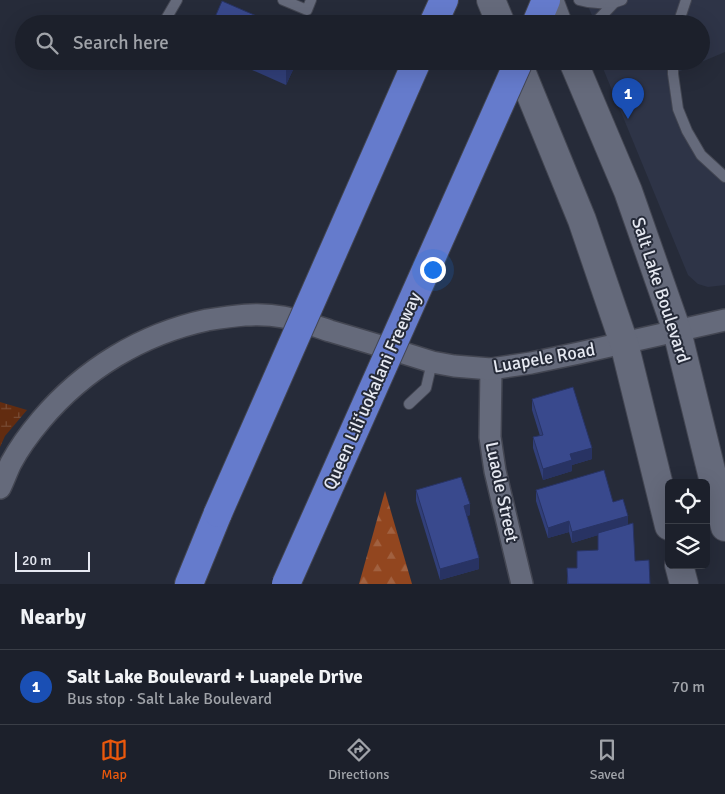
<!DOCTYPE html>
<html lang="en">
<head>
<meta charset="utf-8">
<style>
  body { margin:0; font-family:Signika,sans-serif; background:#252833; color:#f1f3f6 }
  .controls { position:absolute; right:15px; bottom:15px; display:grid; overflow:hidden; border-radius:8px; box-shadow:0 5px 20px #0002 }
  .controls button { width:45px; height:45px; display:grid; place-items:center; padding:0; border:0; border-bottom:1px solid #3a3e47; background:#1c202b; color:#f1f3f6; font:25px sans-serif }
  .scale { position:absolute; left:15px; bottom:12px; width:75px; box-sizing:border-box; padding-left:5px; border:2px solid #e6e9f2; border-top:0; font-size:14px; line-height:18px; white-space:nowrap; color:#e6e9f2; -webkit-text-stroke:4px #262b39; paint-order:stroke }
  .you { position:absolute; left:432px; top:269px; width:18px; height:18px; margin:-12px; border:4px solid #fff; border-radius:50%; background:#1a73e8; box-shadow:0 0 0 8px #1a73e833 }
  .badge { display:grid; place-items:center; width:32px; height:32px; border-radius:50%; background:#ea580c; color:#fff; font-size:16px; font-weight:700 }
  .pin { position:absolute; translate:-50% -41px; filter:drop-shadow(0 1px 2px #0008) }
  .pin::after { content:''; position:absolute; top:26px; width:18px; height:15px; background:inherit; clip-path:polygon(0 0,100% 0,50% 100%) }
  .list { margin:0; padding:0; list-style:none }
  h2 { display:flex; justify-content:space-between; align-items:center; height:65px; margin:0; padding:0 20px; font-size:21px }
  h2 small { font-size:16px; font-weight:400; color:#a0a3a9 }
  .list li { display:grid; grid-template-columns:32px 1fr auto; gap:15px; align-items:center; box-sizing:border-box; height:75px; padding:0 20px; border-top:1px solid #3a3e47 }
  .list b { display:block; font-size:19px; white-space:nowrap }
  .list p { margin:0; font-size:16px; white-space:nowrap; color:#a0a3a9 }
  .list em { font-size:16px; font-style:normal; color:#a0a3a9 }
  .icon { flex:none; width:28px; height:28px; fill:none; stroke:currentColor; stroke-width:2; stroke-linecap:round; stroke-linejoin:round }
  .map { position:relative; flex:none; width:725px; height:584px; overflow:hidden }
  .search { position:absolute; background:#1c202b; box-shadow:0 5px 20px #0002; left:15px; right:15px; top:15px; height:55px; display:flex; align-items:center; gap:12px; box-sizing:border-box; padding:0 18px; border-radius:28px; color:#a0a3a9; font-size:19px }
  .sheet { height:140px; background:#1c202b }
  nav { display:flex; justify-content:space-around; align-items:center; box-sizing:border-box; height:70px; border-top:1px solid #3a3e47; background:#1c202b; font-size:14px; color:#a0a3a9 }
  nav a { display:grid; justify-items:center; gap:2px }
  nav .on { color:#ea580c }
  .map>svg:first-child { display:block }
  .built { fill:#2e3447 }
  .forest { fill:url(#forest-firs) }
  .wetland { fill:url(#wetland-marsh) }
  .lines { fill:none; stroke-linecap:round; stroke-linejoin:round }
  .lane-casing { stroke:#434652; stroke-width:12 }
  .street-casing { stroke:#434652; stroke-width:24 }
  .secondary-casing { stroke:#434652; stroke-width:30 }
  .highway-casing { stroke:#434652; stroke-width:30 }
  .lane { stroke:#656a7b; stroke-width:10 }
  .street { stroke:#656a7b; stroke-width:21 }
  .secondary { stroke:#656a7b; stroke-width:28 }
  .highway { stroke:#657bcc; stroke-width:28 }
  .highway-bridge-casing { stroke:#434652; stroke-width:30; stroke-linecap:butt }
  .highway-bridge { stroke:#657bcc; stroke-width:28 }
  .wall { fill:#313f79 }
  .shaded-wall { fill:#283363 }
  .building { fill:#39498d; stroke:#283363 }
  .labels { text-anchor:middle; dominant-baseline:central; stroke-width:4; stroke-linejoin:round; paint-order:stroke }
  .street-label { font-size:18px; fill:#e6e9f2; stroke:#262b39 }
</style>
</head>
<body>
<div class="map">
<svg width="725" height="584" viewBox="0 0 725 584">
  <defs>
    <pattern id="forest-firs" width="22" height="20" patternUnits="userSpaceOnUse" patternTransform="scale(1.25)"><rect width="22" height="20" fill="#92461f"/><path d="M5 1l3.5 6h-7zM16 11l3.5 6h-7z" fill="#a16140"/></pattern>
    <pattern id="wetland-marsh" width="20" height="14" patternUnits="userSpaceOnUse" patternTransform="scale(1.25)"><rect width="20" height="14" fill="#622c10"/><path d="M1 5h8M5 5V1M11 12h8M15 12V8" fill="none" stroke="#784b33"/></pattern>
  </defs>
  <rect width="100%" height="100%" fill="#262b39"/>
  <polygon class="built" points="585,0 725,0 725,52 673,74 687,131 725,177 725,285 708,287 698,284 688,275 600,61 701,61 701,24 596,24"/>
  <polygon class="forest" points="385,491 412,584 359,584"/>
  <polygon class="wetland" points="0,402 27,410 5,436 0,447"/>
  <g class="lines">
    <g class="lane-casing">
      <g id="lane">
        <polyline points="283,0 307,10 311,0"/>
        <path d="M579,0C592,4 609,5 622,0"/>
        <polyline points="163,24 177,0"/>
        <polyline points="594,24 614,3"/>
        <polyline points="678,24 686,0"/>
        <polyline points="673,61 673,74 678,109 687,131 701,155 725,177"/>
        <polyline points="409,404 426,388 432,362"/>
      </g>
    </g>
    <g class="street-casing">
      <g id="street">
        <polyline points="491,369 490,437 495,471 522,584"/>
        <path d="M0,488C4,480 7,471 11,463C19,448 30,433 41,420C84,369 142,334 207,320C232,316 258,312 283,317C299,320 315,326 330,331C364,341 398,351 432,362L454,366L491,369L531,363L579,353L725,320"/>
      </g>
    </g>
    <g class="secondary-casing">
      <g id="secondary">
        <polyline points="491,0 501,24"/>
        <polyline points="549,0 558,24"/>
        <polyline points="517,61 582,220 624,343 669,526"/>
        <polyline points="573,61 628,191 677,331 725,527"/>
        <polyline points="679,565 684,584"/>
      </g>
    </g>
    <g class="highway-casing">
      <g id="highway">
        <polyline points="433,24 444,0"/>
        <polyline points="536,24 546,0"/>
        <polyline points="189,584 218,513"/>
      </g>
    </g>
    <use href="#lane" class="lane"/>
    <use href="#street" class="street"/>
    <use href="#secondary" class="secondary"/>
    <use href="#highway" class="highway"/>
    <g class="highway-bridge-casing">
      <g id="highway-bridge">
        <polyline points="218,513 417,61"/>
        <polyline points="286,584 519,61"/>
      </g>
    </g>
    <use href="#highway-bridge" class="highway-bridge"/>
  </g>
  <g class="wall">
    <polygon points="232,61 297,61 286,85"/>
    <polygon points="532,399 592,459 572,465 572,471 543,480 533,448 533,437 540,436 532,410"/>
    <polygon points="416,490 470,515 467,516 479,569 440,580 416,501"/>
    <polygon points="536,490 613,502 628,524 635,561 650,584 567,584 567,568 577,568 598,550 598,535 572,543 569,532 548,538 536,501"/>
  </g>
  <g class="shaded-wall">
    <polygon points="289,61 297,61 286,85 286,66"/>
    <polygon points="592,448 592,459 572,465 572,471 543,480 543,469 570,454"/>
    <polygon points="470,504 470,515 464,517 464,506"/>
    <polygon points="628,516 628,526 572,543 572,532"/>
    <polygon points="569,521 569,532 548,538 548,528"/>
    <polygon points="479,558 479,569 440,580 440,569"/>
  </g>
  <g class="building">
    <polygon points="222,1 275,24 212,24"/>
    <polygon points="275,61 289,61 286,66"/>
    <polygon points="573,387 592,448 570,454 572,460 543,469 533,437 543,435 532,399"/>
    <polygon points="604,470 613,502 623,499 628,516 572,532 569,521 548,528 536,490"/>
    <polygon points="461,477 470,504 464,506 479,558 440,569 416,490"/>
    <polygon points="633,523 635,561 649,560 650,584 568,584 567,568 577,568 577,551 598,550 598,533"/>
  </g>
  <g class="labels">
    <g class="street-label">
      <text transform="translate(661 290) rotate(72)">Salt Lake Boulevard</text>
      <text transform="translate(544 358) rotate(-10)">Luapele Road</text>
      <text transform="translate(372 391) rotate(-66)">Queen Liliʻuokalani Freeway</text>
      <text transform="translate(502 492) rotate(78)">Luaole Street</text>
    </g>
  </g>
</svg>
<div class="controls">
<button><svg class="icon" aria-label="locate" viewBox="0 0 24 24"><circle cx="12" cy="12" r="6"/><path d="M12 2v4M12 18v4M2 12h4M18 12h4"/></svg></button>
<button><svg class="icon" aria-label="layers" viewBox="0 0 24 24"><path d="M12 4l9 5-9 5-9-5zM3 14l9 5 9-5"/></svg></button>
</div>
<div class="scale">20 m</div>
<div class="you"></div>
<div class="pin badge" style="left:628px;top:119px;background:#1a4fb4">1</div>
<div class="search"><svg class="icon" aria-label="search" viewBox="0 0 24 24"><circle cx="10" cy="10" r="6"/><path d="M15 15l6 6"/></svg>Search here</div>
</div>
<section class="sheet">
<h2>Nearby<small></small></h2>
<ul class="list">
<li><span class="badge" style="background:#1a4fb4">1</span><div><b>Salt Lake Boulevard + Luapele Drive</b><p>Bus stop · Salt Lake Boulevard</p></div><em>70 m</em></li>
</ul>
</section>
<nav>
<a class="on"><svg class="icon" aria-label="map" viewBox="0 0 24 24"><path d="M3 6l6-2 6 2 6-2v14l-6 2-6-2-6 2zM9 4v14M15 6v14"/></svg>Map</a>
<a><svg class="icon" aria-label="directions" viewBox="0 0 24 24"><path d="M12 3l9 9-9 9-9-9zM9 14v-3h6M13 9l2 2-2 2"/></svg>Directions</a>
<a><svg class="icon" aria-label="saved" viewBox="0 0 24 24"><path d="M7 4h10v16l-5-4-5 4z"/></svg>Saved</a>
</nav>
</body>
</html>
